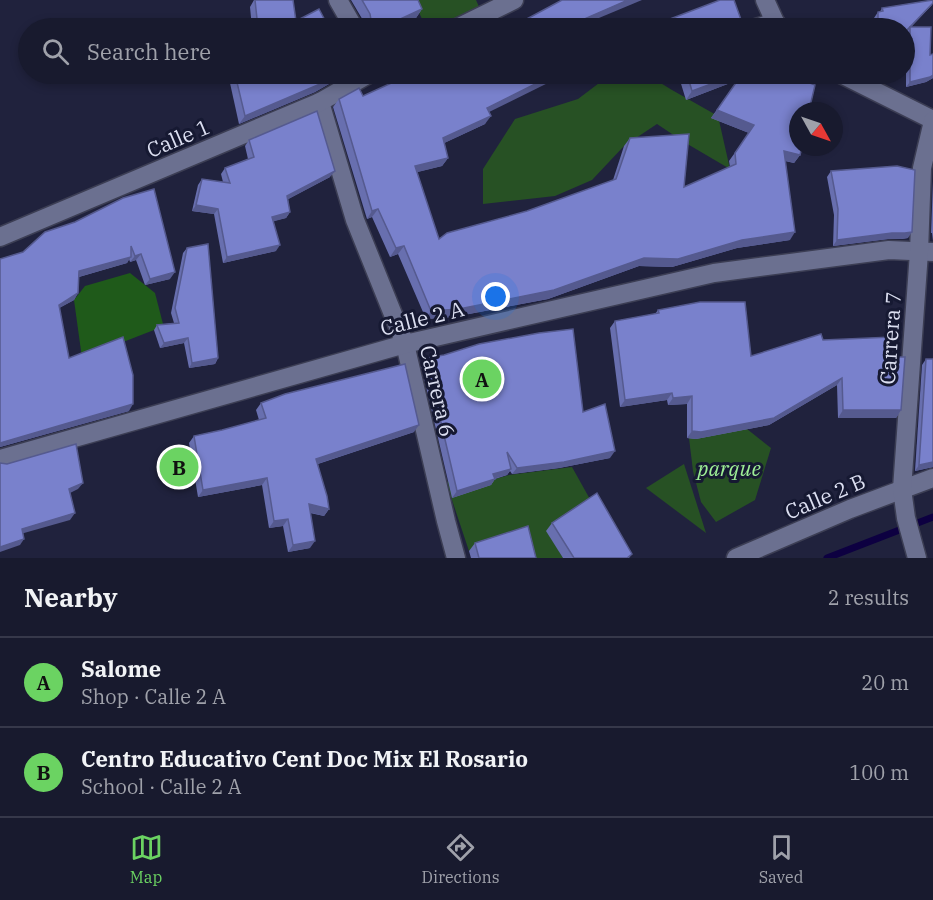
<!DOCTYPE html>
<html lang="en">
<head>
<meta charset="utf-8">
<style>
  body { margin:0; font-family:"IBM Plex Serif",serif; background:#25273a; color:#f1f3f6 }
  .compass { position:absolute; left:789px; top:102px; width:54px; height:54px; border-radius:50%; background:#181a2e; box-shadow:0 3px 9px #0003; rotate:130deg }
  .you { position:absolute; left:496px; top:297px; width:21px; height:21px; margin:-15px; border:4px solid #fff; border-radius:50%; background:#1a73e8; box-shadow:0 0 0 9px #1a73e833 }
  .badge { display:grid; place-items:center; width:39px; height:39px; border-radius:50%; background:#6bd362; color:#111; font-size:20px; font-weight:700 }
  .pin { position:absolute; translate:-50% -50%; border:3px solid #fff; box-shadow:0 2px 6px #0006 }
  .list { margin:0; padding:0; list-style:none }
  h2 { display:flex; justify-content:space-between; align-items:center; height:78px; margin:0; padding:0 24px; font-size:26px }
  h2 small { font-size:20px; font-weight:400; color:#9fa1aa }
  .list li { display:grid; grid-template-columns:39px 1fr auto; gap:18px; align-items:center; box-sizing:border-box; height:90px; padding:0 24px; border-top:2px solid #36384a }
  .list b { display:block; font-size:22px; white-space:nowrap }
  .list p { margin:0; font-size:20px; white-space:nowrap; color:#9fa1aa }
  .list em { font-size:20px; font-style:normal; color:#9fa1aa }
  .icon { flex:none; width:33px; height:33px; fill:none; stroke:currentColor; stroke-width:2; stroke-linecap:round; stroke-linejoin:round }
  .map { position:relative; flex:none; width:933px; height:558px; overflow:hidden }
  .search { position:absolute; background:#181a2e; box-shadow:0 3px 9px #0003; left:18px; right:18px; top:18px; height:66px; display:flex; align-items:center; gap:15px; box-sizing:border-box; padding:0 21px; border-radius:33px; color:#9fa1aa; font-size:22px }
  .sheet { height:258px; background:#181a2e }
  nav { display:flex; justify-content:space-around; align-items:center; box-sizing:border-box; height:84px; border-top:2px solid #36384a; background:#181a2e; font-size:16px; color:#9fa1aa }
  nav a { display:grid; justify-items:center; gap:3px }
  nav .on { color:#6bd362 }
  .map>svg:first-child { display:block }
  .green { fill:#275124 }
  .forest { fill:#1f5a1a }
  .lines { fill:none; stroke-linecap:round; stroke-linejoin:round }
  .stream { stroke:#0d0041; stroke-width:7 }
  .minor-casing { stroke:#3c3e54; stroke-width:21 }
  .minor { stroke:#6b7090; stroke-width:18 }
  .wall { fill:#686faf }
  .shaded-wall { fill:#555a8f }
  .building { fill:#7981cc; stroke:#555a8f; stroke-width:1.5 }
  .labels { text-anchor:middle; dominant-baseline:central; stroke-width:6; stroke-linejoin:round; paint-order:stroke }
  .street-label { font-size:21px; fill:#dcdff1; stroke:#161932 }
  .park-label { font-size:21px; font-style:italic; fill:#9eef96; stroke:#161932 }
</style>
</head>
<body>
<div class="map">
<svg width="933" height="558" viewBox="0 0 933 558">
  <rect width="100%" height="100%" fill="#20223d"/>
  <g class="green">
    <polygon points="413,0 476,0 480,9 440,28 403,28 423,21"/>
    <polygon points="611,74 646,74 672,90 718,116 730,169 684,142 657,124 624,146 592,180 555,196 483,204 483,169 515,119 578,99"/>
    <polygon points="747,429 771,448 755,500 716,522 701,502 693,471 689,438"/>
    <polygon points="684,464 706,533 646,488"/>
    <polygon points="572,467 591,501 547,531 563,558 529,558 522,535 469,551 446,482 458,479 488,481 509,475"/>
  </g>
  <polygon class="forest" points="130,273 155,293 163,324 154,330 82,358 74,300 85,286"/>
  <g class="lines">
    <polyline class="stream" points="827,558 933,517"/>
    <g class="minor-casing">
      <g id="minor">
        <polyline points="338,0 354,28"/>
        <polyline points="765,0 775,22 780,28"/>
        <polyline points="457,28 514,0"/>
        <polyline points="756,28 775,22"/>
        <polyline points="841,74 933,120"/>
        <polyline points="320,102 355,220 405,344 446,521 456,558"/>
        <polyline points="0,237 320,102 369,74"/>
        <polyline points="0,459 405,344 714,273 889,250 933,252"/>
        <polyline points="736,558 850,509 933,478"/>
        <polyline points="917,558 906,518 902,489 919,252 922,168 933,121"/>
      </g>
    </g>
    <use href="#minor" class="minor"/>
  </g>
  <g class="wall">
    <polygon points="254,0 293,0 296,21 329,28 252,28 250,7"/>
    <polygon points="351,0 418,0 422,9 416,18 393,28 365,28 364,22"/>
    <polygon points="932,5 911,27 930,55 933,54 933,78 926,82 906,87 906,32 904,34 904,28 874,28 874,18 878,12 880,12 882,8"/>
    <polygon points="670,19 744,28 665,28 665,27"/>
    <polygon points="228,74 345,74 343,76 315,92 239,124"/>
    <polygon points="678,74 787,74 800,155 794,163 785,161 790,240 737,248 672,267 639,266 548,299 453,317 426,319 398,254 390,257 372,217 367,219 333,107 339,99 363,96 415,76 489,112 485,124 444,143 448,158 442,166 417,172 439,239 527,211 613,180 624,146 630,138 684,187 730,167 729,161 749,133 711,118 738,80 686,100"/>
    <polygon points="249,140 330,177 288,199 290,212 286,218 273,221 276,251 223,263 214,214 192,211 198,185 202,179 223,182 221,174 225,168 248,159 245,146"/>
    <polygon points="831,171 908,238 901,239 888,239 833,246 834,215 827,177"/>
    <polygon points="933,181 933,241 932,233 931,233"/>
    <polygon points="123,198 170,279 145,285 136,260 130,262 129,259 127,263 79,277 78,293 74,300 59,308 69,358 129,411 0,447 0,259 23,252 75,222"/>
    <polygon points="187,248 218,358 215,364 189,368 184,343 160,348 154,330 157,325 174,323 171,313 183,253"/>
    <polygon points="658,310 751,356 823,340 890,357 901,410 896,418 838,418 837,385 769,425 696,439 687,438 687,404 668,405 667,400 620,407 610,328 615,321 655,314"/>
    <polygon points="426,358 583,412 610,458 559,468 512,474 510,471 507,475 495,479 491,485 452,498 421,365"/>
    <polygon points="926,359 933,467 915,471 922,365"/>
    <polygon points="261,403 414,432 318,464 329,509 324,516 310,513 310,548 288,552 283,526 269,528 262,485 198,497 189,443 194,436 222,430 259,420 256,410"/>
    <polygon points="552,523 632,554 629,558 563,558 546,531"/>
    <polygon points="475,543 536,558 471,558 469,551"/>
  </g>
  <g class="shaded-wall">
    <polygon points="628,0 642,0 575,28 575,23"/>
    <polygon points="933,3 910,28 910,27 904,34 904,30"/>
    <polygon points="422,9 416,18 393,28 381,28"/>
    <polygon points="339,74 345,74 343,76 315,92 239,124 245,116"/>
    <polygon points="555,74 566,74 481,116 487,108"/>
    <polygon points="738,74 742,74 738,80 686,100 692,91"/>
    <polygon points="933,75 933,78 926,82 906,87 910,82"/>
    <polygon points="717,110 754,125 749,133 711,118"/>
    <polygon points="491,116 485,124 438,146 443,138"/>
    <polygon points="784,151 800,155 794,163 778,159"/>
    <polygon points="448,158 442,166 410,174 415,166"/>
    <polygon points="335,171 330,177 283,202 287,196"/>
    <polygon points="196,205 218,209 214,214 192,211"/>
    <polygon points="378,209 372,217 367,219 372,211"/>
    <polygon points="290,212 286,218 268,223 272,217"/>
    <polygon points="795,232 790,240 737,248 672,267 639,266 548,299 453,317 426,319 431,311 644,258 742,240"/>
    <polygon points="912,232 908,238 901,239 888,239 833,246 837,240 892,233"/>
    <polygon points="280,245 276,251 223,263 227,257"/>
    <polygon points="404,246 398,254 390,257 396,248"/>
    <polygon points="141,254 136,260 130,262 135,256"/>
    <polygon points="131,257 127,263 75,278 79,271"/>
    <polygon points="175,272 170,279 145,285 150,279"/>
    <polygon points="78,293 74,300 54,311 59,305"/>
    <polygon points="188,338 184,343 160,348 164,343"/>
    <polygon points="218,358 215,364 189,368 192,363"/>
    <polygon points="842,378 837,385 769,425 696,439 687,438 692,431"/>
    <polygon points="672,393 667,400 620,407 625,400"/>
    <polygon points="692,396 687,404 668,405 673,398"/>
    <polygon points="133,404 129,411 0,447 0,443 1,442"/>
    <polygon points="843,410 901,410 896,418 838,418"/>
    <polygon points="419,425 414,432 311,466 316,459"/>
    <polygon points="615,451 610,458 559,468 512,474 517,468"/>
    <polygon points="933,462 933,467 915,471 919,465"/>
    <polygon points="511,469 507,475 489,480 493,474"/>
    <polygon points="267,478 262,485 198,497 203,490"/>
    <polygon points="495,479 491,485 452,498 457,491"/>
    <polygon points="83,483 78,489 64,496 69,489"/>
    <polygon points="309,504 329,509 324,516 304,511"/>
    <polygon points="75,513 70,520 17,535 22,529"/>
    <polygon points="288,519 283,526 269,528 274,521"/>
    <polygon points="24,539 20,545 0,552 0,547"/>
    <polygon points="315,541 310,548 288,552 293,545"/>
  </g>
  <g class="building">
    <polygon points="255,0 293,0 296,21 319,9 329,28 258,28"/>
    <polygon points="362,0 418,0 422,9 381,28 372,28 370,25 371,20 370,14"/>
    <polygon points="562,0 628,0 575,23 578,28 510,28"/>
    <polygon points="720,0 734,0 744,28 673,28 670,19"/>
    <polygon points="933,0 933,3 906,31 904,30 904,28 878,28 878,12 883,11 882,8"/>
    <polygon points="910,27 931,27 930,55 933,54 933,75 930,77 910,82"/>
    <polygon points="235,74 339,74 320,84 245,116"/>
    <polygon points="411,74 414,74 415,76 421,74 555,74 487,108 491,116 443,138 448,158 415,166 439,239 447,233 527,211 616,179 630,138 689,134 684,187 736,164 735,153 754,125 717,110 742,74 787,74 815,85 809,111 798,111 798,147 802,147 800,155 784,151 795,232 742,240 678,259 644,258 554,290 459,309 431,311 404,246 396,248 378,209 372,211 339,99 359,88 363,96"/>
    <polygon points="687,74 738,74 692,91"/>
    <polygon points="317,111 335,171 287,196 290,212 272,217 280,245 227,257 218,209 196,205 202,179 230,183 225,168 254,157 249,140"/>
    <polygon points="897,166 915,170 912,232 905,233 892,233 837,240 838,209 831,171"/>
    <polygon points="154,189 175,272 150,279 141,254 135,256 131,246 131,257 79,271 78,293 59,305 69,358 123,337 133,375 133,404 0,443 0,259 23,252 45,232 75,222 123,198"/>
    <polygon points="208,244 218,358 192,363 188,338 164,343 157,325 179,323 175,308 187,248"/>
    <polygon points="700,302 745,302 751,356 821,334 823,340 892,337 890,357 905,357 901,410 843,410 842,378 774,418 701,432 692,431 692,396 673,398 672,393 625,400 615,321 659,313 658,310"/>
    <polygon points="573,329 583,412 605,404 615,451 564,462 517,468 507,452 511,469 493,474 495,479 457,491 426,358 444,355 479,344 539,333"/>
    <polygon points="926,359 933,359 933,462 919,465"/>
    <polygon points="405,364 419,425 316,459 327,496 329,509 309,504 315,541 293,545 288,519 274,521 267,478 203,490 194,436 222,430 266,418 261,403 285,394"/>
    <polygon points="76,444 83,483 69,489 75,513 22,529 24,539 0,547 0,463 7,464"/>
    <polygon points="597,493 632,554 627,558 574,558 552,523"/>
    <polygon points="528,526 536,558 479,558 475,543"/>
  </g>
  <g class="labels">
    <g class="street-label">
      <text transform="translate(178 138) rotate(-23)">Calle 1</text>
      <text transform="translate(422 318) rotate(-14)">Calle 2 A</text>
      <text transform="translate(890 338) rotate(-86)">Carrera 7</text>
      <text transform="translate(438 391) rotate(77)">Carrera 6</text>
      <text transform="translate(825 496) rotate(-23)">Calle 2 B</text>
    </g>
    <g class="park-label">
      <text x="729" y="468">parque</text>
    </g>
  </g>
</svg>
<svg class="compass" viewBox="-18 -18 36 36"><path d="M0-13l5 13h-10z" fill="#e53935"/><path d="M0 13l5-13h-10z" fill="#9fa1aa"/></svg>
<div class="you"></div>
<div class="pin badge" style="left:482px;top:379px">A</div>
<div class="pin badge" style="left:179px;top:467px">B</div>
<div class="search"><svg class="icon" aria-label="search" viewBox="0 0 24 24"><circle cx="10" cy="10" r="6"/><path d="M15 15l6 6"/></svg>Search here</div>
</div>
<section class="sheet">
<h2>Nearby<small>2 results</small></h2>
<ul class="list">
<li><span class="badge">A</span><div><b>Salome</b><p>Shop · Calle 2 A</p></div><em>20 m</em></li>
<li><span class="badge">B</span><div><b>Centro Educativo Cent Doc Mix El Rosario</b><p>School · Calle 2 A</p></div><em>100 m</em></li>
</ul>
</section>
<nav>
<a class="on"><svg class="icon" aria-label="map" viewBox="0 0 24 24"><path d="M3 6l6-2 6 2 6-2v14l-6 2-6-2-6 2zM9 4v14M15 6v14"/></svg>Map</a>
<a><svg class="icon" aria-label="directions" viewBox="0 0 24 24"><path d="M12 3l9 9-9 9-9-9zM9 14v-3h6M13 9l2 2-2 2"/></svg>Directions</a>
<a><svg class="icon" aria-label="saved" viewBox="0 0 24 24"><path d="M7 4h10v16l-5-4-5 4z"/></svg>Saved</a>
</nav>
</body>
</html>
